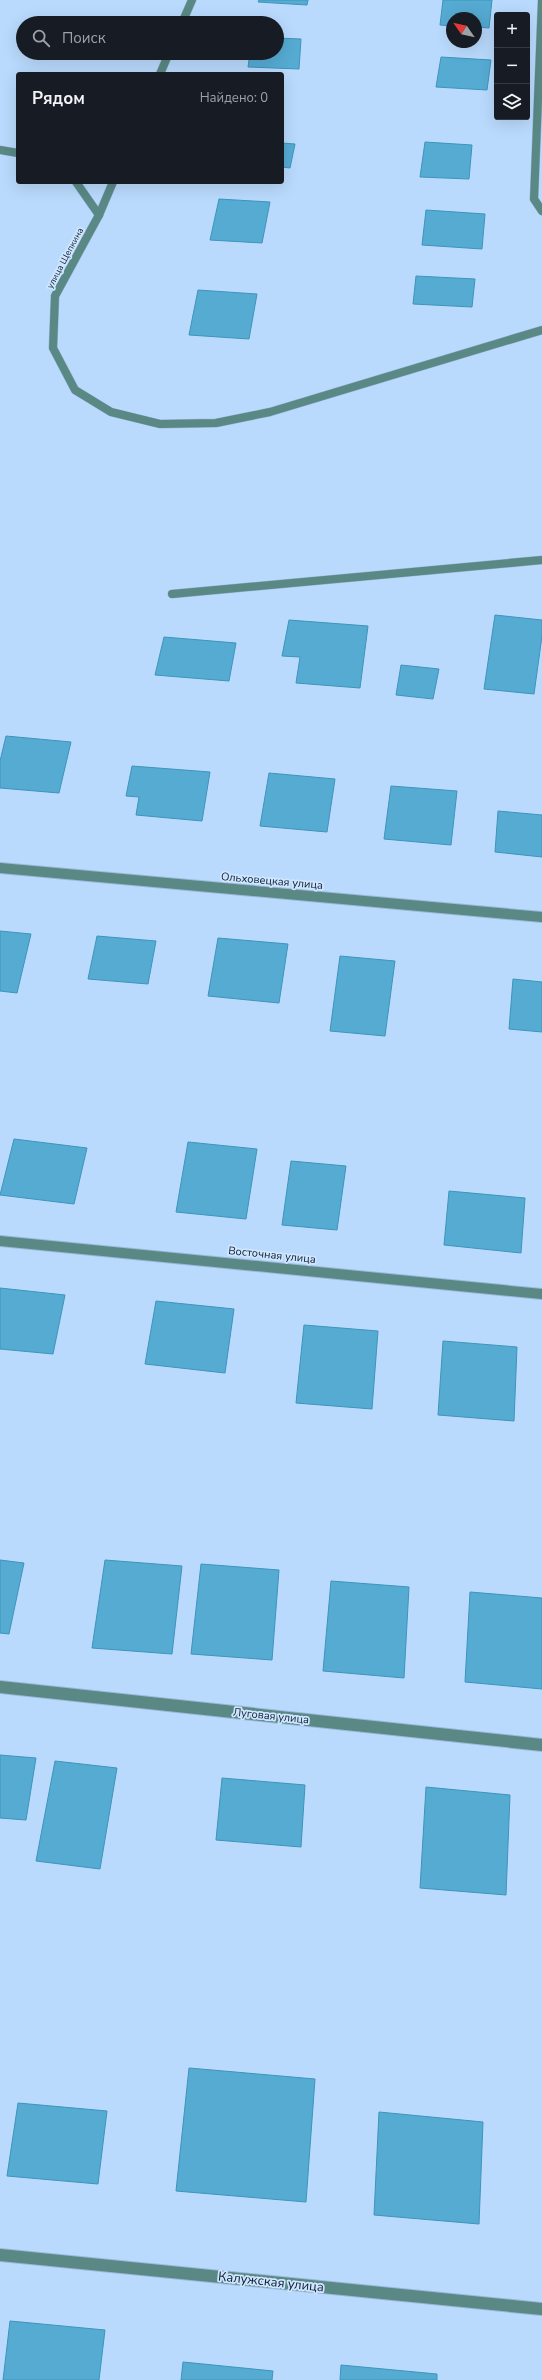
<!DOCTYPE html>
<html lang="ru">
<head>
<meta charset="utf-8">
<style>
  body { margin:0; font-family:"Nunito Sans",sans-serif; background:#242831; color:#f1f3f6 }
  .controls { position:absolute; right:12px; top:12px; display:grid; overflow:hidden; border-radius:4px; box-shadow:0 4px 16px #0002 }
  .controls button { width:36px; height:36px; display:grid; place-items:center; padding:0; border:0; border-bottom:1px solid #363941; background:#171b24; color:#f1f3f6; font:20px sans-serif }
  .compass { position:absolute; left:446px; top:12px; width:36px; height:36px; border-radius:50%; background:#171b24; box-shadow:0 4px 16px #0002; rotate:304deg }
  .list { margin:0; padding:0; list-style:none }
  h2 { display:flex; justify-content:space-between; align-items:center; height:52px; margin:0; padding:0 16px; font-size:17px }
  h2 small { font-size:13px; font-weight:400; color:#9ea1a6 }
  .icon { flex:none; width:22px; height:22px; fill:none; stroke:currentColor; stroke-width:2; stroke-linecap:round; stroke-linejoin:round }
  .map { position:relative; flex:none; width:542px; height:2380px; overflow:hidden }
  .search { position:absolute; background:#171b24; box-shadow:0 4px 16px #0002; left:16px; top:16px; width:268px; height:44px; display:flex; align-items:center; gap:10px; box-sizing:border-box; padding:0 14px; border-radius:22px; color:#9ea1a6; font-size:15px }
  .panel { position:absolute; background:#171b24; box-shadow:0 4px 16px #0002; left:16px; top:72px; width:268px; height:112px; border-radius:4px }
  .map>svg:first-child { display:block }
  .building { fill:#56abd3; stroke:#3e94bb }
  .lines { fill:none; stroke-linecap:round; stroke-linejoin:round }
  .minor-far2-casing { stroke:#99b8d9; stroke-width:9 }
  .minor-far1-casing { stroke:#99b8d9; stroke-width:12 }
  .minor-casing { stroke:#99b8d9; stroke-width:14 }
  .minor-far2 { stroke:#598885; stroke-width:8 }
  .minor-far1 { stroke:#598885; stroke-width:10 }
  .minor { stroke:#598885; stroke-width:12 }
  .labels { text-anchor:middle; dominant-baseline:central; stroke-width:3.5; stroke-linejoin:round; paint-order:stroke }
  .far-street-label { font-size:9px; fill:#091f34; stroke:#d0e6fe }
  .street-label { font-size:11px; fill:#091f34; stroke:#d0e6fe }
  .near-street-label { font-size:13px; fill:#091f34; stroke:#d0e6fe }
</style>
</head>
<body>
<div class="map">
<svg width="542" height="2380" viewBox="0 0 542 2380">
  <rect width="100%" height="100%" fill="#b9dafd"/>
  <g class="building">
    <polygon points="259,0 308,0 307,5 258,2"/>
    <polygon points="443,0 492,0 489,28 476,27 476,18 452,18 452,26 440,25"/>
    <polygon points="277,38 301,39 299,69 248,67 250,53 277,53"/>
    <polygon points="441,57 491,60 487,90 436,87"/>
    <polygon points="425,142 472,145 469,179 420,177"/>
    <polygon points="282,143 295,144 290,168 282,167"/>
    <polygon points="219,199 270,202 262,243 210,240"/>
    <polygon points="426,210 485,214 482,249 422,245"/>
    <polygon points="416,276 475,279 472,307 413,304"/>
    <polygon points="198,290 257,294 249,339 189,335"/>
    <polygon points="495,615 542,620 542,636 534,694 484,689"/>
    <polygon points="289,620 368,626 360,688 296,683 300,657 282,656"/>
    <polygon points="164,637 236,643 229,681 155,675"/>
    <polygon points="401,665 439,669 433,699 396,695"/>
    <polygon points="6,736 71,742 59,793 0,788 0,761"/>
    <polygon points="132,766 210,772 202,821 136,815 139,797 126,796"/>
    <polygon points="269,773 335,779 327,832 260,826"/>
    <polygon points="391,786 457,791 451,845 384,839"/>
    <polygon points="498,811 542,815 542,857 495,852"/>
    <polygon points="0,931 31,934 17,993 0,991"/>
    <polygon points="97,936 156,941 148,984 88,979"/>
    <polygon points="218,938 288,944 279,1003 208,996"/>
    <polygon points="340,956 395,961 385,1036 330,1031"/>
    <polygon points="513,979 542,982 542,1032 509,1029"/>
    <polygon points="14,1139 87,1148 74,1204 0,1195"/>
    <polygon points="188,1142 257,1149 246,1219 176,1212"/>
    <polygon points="291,1161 346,1166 337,1230 282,1225"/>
    <polygon points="449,1191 525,1198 521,1253 444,1245"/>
    <polygon points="0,1288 65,1295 53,1354 0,1349"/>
    <polygon points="156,1301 234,1309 225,1373 145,1364"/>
    <polygon points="304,1325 378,1331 372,1409 296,1403"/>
    <polygon points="443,1341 517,1347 514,1421 438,1415"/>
    <polygon points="0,1560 24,1563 9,1634 0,1633"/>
    <polygon points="105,1560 182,1566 172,1654 92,1648"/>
    <polygon points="201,1564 279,1570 272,1660 191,1654"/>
    <polygon points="331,1581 409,1587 404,1678 323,1671"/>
    <polygon points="470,1592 542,1598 542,1689 465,1682"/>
    <polygon points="0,1755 36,1758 26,1820 0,1818"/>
    <polygon points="55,1761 117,1768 100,1869 36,1861"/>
    <polygon points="222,1778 305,1785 301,1847 216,1840"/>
    <polygon points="426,1787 510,1795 506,1895 420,1888"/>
    <polygon points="189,2068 315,2079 306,2202 176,2191"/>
    <polygon points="18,2103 107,2111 98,2184 7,2176"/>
    <polygon points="379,2112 483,2122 479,2224 374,2215"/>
    <polygon points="10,2321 105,2330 99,2380 3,2380"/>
    <polygon points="183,2362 273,2371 272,2380 181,2380"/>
    <polygon points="341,2365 437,2374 437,2380 340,2380"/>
  </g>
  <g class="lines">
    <g class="minor-far2-casing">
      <g id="minor-far2">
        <polyline points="542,0 534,199 542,211"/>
        <polyline points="182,23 192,0"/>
        <polyline points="160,74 169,53"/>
        <polyline points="0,150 18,153"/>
        <polyline points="76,182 99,215"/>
        <polyline points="113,182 99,215 55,296 53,348 75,390 111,412 160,424 216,423 270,412 542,330"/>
        <polyline points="172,594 542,560"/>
      </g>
    </g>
    <g class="minor-far1-casing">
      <g id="minor-far1">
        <polyline points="0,868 542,917"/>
        <polyline points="0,1241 542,1294"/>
      </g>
    </g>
    <g class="minor-casing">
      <g id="minor">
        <polyline points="0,1687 542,1745"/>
        <polyline points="0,2255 542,2309"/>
      </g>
    </g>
    <use href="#minor-far2" class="minor-far2"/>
    <use href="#minor-far1" class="minor-far1"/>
    <use href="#minor" class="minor"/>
  </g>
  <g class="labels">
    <g class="far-street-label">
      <text transform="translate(65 258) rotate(-62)">улица Щепкина</text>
    </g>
    <g class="street-label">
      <text transform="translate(272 881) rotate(5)">Ольховецкая улица</text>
      <text transform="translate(272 1255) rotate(6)">Восточная улица</text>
      <text transform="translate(271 1716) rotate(6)">Луговая улица</text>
    </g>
    <g class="near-street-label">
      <text transform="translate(271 2282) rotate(6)">Калужская улица</text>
    </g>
  </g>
</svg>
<div class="controls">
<button>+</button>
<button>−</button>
<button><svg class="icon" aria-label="layers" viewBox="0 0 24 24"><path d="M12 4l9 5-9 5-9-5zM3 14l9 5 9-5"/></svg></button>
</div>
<svg class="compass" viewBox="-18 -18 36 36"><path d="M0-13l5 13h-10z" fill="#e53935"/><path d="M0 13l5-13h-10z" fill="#9ea1a6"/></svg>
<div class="search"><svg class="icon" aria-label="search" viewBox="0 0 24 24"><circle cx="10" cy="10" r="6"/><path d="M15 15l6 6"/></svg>Поиск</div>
<section class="panel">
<h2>Рядом<small>Найдено: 0</small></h2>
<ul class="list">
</ul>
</section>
</div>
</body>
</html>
